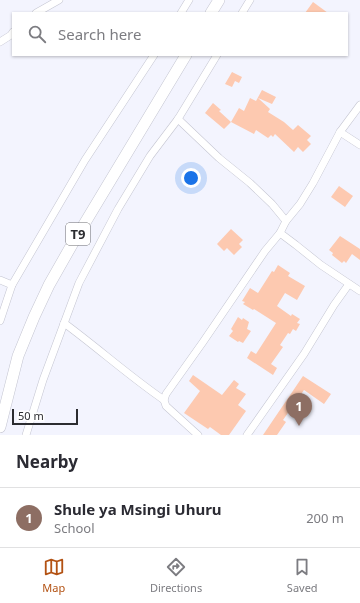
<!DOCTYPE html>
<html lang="en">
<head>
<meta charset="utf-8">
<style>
  body { margin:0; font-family:"Noto Sans",sans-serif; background:#f7f7f7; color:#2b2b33 }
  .scale { position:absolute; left:12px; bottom:10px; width:66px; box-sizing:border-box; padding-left:4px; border:2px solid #2b2c30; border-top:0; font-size:11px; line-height:14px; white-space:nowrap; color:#2b2c30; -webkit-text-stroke:3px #fff; paint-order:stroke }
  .you { position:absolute; left:191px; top:178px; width:14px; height:14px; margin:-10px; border:3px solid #fff; border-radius:50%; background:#1a73e8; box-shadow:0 0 0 6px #1a73e833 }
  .badge { display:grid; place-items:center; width:26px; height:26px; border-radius:50%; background:#b35213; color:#fff; font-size:13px; font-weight:700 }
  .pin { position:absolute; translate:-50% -33px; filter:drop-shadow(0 1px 2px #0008) }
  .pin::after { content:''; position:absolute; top:21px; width:14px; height:12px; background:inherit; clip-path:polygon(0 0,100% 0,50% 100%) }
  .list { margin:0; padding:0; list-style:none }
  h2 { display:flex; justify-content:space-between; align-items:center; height:52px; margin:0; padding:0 16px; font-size:17px }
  h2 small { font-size:13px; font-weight:400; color:#7c7c81 }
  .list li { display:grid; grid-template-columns:26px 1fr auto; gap:12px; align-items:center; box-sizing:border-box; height:60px; padding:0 16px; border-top:1px solid #e1e1e2 }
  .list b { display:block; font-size:15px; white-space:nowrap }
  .list p { margin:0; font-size:13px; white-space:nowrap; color:#7c7c81 }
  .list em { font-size:13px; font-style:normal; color:#7c7c81 }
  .icon { flex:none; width:22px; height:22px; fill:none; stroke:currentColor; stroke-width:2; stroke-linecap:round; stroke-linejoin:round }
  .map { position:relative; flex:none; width:360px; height:435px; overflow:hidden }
  .search { position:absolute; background:#fff; box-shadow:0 1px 3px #0004; left:12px; right:12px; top:12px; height:44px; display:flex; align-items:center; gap:10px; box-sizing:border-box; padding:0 14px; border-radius:0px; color:#7c7c81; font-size:15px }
  .sheet { height:112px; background:#fff }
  nav { display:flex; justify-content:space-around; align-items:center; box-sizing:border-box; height:56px; border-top:1px solid #e1e1e2; background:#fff; font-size:11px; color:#7c7c81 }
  nav a { display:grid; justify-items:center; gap:2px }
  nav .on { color:#b35213 }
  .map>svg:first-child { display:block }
  .building { fill:#fdc9b0 }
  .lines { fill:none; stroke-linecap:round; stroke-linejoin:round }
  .minor-casing { stroke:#c4c5d1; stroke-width:8 }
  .trunk-casing { stroke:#c4c5d1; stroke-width:12 }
  .minor { stroke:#fff; stroke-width:7 }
  .trunk { stroke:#fff; stroke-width:11 }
  .labels { text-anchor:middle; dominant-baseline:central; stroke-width:3; stroke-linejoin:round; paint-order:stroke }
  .shield { fill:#fff; stroke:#6b6b6e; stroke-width:1 }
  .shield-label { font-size:13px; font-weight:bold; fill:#2b2c30 }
</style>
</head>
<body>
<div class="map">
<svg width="360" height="435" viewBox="0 0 360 435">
  <rect width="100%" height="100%" fill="#f3f4fe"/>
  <g class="building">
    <polygon points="313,2 328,13 305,13"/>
    <polygon points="232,72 242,77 239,83 235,81 232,87 225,84"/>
    <polygon points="262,90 276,97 272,104 258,98 270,109 268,112 284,122 293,130 298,125 311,136 307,140 311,144 303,152 298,147 294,152 275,134 273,137 271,135 268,138 256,130 254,134 231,122 239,108 244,111 250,98 256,101"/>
    <polygon points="213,103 221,110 219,111 231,122 224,129 205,113"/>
    <polygon points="339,186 353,196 345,207 331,197"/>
    <polygon points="231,229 243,240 239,244 242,247 234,255 227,248 224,251 217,244"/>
    <polygon points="340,236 360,249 360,260 352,254 346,263 344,261 342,263 332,255 333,253 329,250"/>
    <polygon points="278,265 290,273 288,276 305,286 297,300 285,293 277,306 291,316 292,314 300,319 297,323 300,324 296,331 293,329 290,334 288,333 280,345 283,347 271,364 277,368 273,375 247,358 251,351 256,354 276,323 254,309 253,310 243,304 245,302 242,301 250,288 258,293 272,271 274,272"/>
    <polygon points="238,317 242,320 243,318 249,322 247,329 251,331 243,343 239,341 238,342 229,336 233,331 231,329"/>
    <polygon points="193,375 222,395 234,380 239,384 236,388 246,394 238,405 246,411 229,435 221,435 210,427 208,429 184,413 200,391 189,381"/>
    <polygon points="303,376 331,394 324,404 304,390 283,420 286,422 277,435 263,435"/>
  </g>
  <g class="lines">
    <g class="minor-casing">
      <g id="minor">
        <polyline points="36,13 59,0"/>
        <polyline points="181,13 189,0"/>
        <polyline points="242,13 250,0"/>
        <polyline points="0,42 11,35 13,32"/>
        <polyline points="178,119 219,158 250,183 272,204 286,221"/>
        <polyline points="340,132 360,145"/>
        <polyline points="280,233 296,245 321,265 360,291"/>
        <polyline points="0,280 12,285"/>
        <polyline points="0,321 12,285 85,160 154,55"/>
        <path d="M64,323C98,348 129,376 164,400"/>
        <polyline points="26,435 43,380 79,283 118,209 150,156 178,119 217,55"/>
        <polyline points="198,435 166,406 164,400 166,394 203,342 265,251 280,233 286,221 300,204 313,183 340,132 360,105"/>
        <polyline points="247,435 304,354 334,305 349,284"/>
      </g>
    </g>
    <g class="trunk-casing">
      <g id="trunk">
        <polyline points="211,13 219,0"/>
        <polyline points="0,427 18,356 34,317 49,285 74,241 186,55"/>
      </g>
    </g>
    <use href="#minor" class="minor"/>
    <use href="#trunk" class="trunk"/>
  </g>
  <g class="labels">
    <rect class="shield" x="66" y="223" width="24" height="22" rx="3"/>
    <g class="shield-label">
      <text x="78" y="234">T9</text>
    </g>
  </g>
</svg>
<div class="scale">50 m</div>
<div class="you"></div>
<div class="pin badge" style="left:299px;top:426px;background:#8d6e63">1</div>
<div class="search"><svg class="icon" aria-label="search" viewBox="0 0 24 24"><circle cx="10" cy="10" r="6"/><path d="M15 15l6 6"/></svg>Search here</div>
</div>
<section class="sheet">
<h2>Nearby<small></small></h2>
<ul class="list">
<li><span class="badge" style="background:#8d6e63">1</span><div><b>Shule ya Msingi Uhuru</b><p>School</p></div><em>200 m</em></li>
</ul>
</section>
<nav>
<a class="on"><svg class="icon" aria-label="map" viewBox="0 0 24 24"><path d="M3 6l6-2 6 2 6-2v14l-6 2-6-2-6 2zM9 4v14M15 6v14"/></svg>Map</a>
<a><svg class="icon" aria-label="directions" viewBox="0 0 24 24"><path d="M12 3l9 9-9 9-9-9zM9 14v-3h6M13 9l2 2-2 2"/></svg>Directions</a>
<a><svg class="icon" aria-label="saved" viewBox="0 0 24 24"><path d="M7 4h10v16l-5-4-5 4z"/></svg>Saved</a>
</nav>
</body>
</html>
